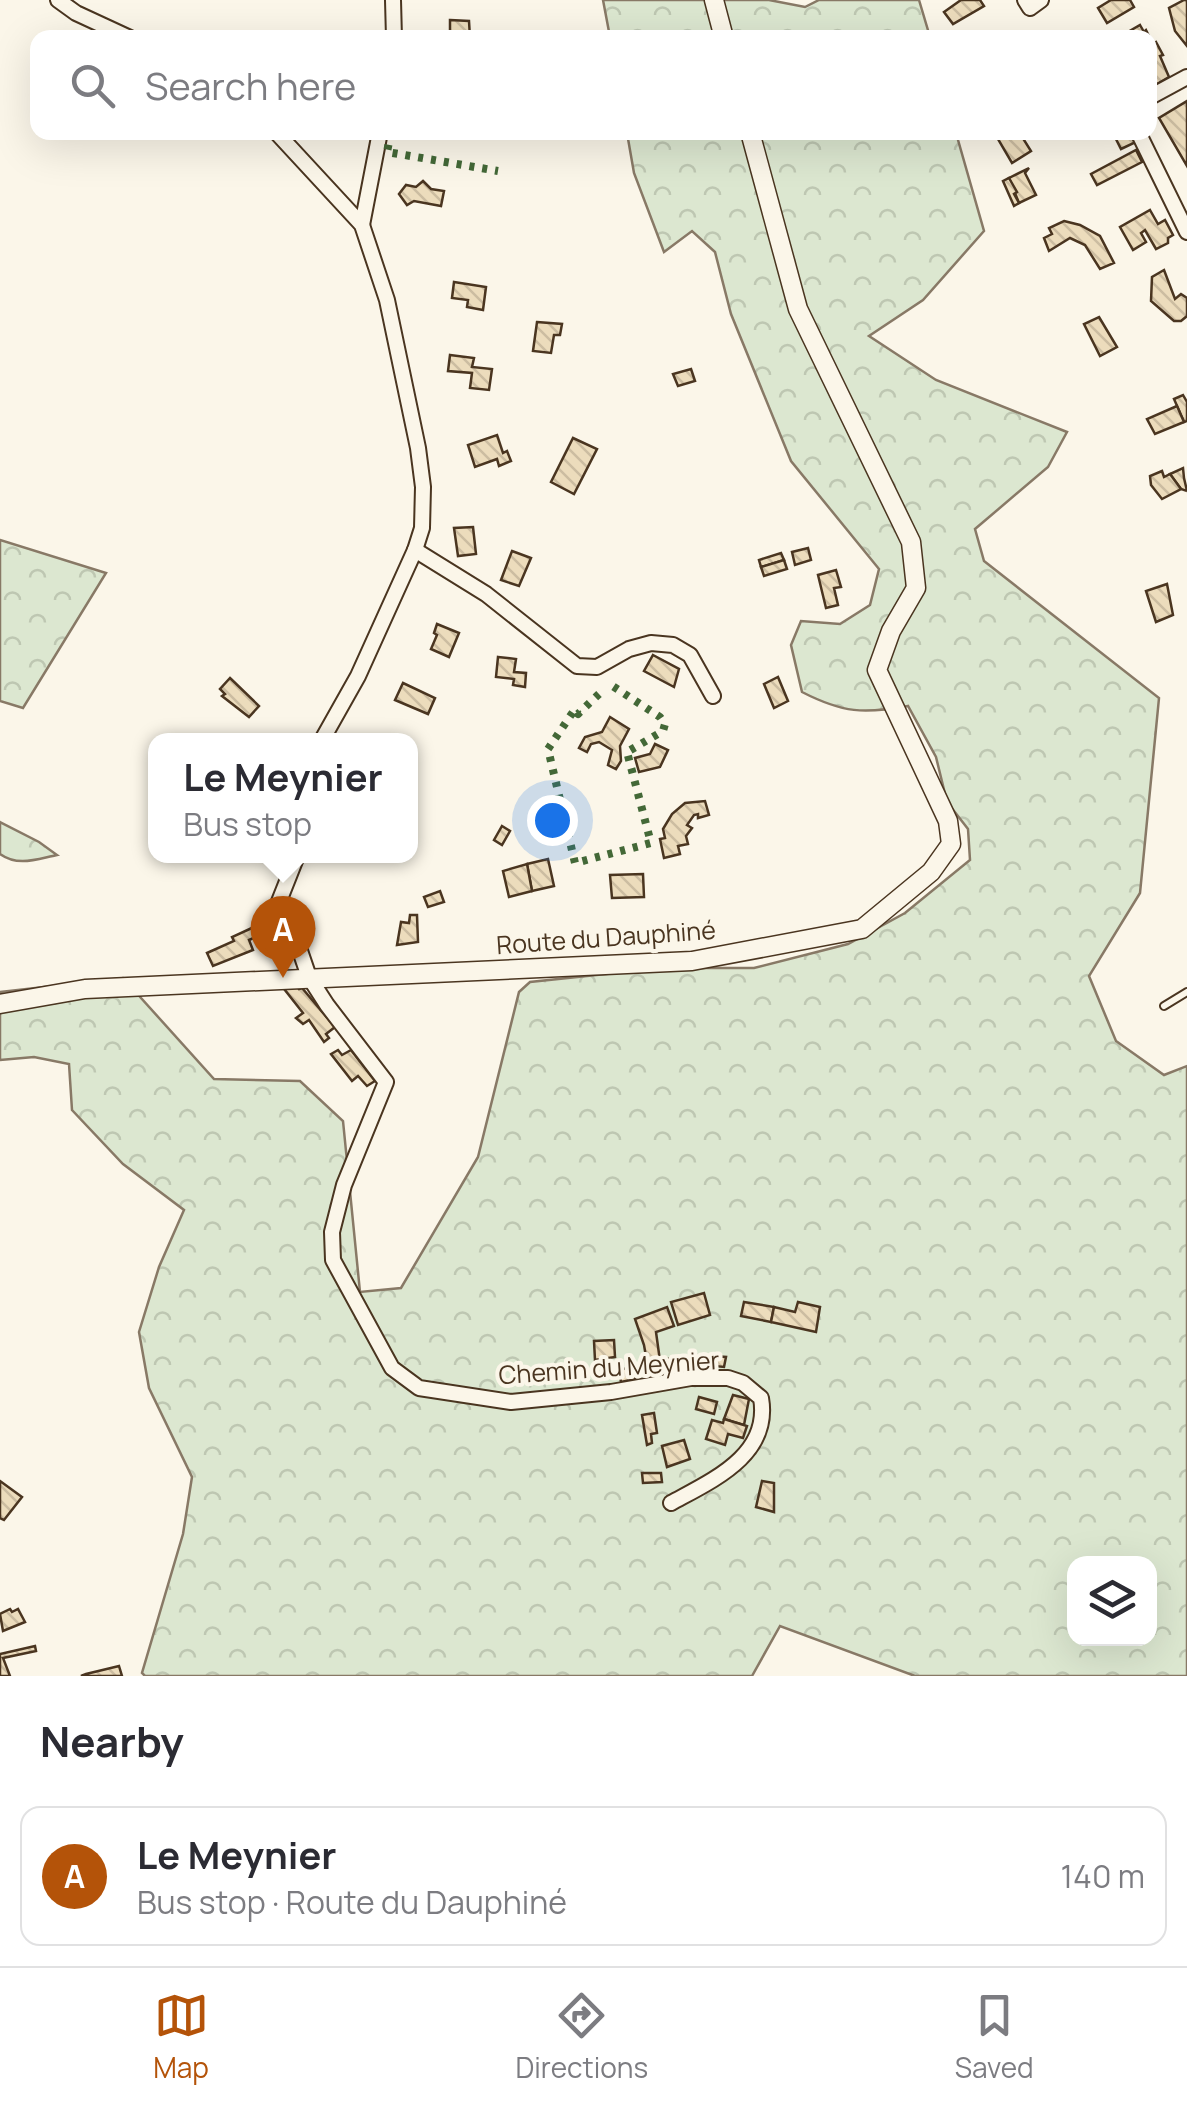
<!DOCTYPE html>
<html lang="en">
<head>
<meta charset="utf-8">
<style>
  body { margin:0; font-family:Manrope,sans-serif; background:#f7f7f7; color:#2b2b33 }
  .controls { position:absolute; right:30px; bottom:30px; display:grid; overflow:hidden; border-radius:20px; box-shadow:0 10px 40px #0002 }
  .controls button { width:90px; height:90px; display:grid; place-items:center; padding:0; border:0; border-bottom:2px solid #e1e1e2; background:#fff; color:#2b2b33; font:50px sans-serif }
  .you { position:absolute; left:552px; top:820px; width:35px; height:35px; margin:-25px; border:8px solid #fff; border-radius:50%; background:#1a73e8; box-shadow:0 0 0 15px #1a73e833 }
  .badge { display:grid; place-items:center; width:65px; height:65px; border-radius:50%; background:#b45309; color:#fff; font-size:32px; font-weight:700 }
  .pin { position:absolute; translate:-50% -82px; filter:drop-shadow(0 2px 5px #0008) }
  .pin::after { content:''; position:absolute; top:52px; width:35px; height:30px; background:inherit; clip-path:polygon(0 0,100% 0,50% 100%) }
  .popup { position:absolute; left:148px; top:733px; width:270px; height:130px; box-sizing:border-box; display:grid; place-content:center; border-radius:20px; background:#fff; filter:drop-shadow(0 2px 8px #0005); font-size:32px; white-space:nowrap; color:#7c7c81 }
  .popup b { font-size:38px; color:#2b2b33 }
  .popup::after { content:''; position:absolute; left:50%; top:100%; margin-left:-20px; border:20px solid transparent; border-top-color:#fff }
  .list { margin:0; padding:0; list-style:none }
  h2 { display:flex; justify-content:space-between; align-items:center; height:130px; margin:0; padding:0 40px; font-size:42px }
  h2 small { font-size:32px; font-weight:400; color:#7c7c81 }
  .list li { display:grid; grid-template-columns:65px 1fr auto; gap:30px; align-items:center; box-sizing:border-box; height:140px; margin:0 20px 20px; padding:0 20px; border:2px solid #e1e1e2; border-radius:20px }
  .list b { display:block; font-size:38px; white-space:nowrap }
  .list p { margin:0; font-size:32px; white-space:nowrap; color:#7c7c81 }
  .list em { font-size:32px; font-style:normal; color:#7c7c81 }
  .icon { flex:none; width:55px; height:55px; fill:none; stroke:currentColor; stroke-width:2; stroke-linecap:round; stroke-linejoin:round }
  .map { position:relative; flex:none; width:1187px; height:1676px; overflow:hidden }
  .search { position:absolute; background:#fff; box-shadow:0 10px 40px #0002; left:30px; right:30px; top:30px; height:110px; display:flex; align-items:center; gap:25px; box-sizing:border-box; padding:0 35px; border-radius:20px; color:#7c7c81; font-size:38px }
  .sheet { height:290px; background:#fff }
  nav { display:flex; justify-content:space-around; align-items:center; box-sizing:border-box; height:140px; border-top:2px solid #e1e1e2; background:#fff; font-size:28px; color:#7c7c81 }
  nav a { display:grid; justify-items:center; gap:5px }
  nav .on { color:#b45309 }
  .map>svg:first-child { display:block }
  .forest { fill:url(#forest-crowns); stroke:#887966; stroke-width:2.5; fill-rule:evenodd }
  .building { fill:url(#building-back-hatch); stroke:#4a3520; stroke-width:2.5 }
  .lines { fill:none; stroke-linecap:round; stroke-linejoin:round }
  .service-casing { stroke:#4a3520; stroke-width:10 }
  .minor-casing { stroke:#4a3520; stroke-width:18 }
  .tertiary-casing { stroke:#4a3520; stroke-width:21 }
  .service { stroke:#fbf6e9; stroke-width:6 }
  .minor { stroke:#fbf6e9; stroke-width:14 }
  .tertiary { stroke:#fbf6e9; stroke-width:18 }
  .hedge { stroke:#436837; stroke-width:8; stroke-dasharray:5 8; stroke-linecap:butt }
  .labels { text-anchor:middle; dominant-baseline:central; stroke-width:8; stroke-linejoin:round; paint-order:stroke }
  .street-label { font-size:25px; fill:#4a3520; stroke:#fbf6e9 }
</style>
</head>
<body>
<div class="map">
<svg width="1187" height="1676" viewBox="0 0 1187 1676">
  <defs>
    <pattern id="forest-crowns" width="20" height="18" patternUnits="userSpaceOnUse" patternTransform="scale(2.5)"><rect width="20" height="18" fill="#dce7d0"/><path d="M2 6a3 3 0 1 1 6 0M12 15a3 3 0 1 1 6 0" fill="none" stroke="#bec7b2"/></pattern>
    <pattern id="building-back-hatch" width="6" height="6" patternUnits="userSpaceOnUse" patternTransform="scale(2.5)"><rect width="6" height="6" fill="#ecdcbc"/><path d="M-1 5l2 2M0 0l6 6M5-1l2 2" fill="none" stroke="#ccbda1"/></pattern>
  </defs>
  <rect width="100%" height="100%" fill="#fbf6e9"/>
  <g class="forest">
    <polygon points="603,0 769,0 805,7 819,0 919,0 930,37 610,37"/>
    <path d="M627,133H956L984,231L923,300L869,336L936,380L1067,432L1048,467L975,529L984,561L1159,698L1140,893L1089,976L1116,1041L1164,1075L1187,1066V1676H915L780,1626L752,1676H145L142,1673L183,1534L192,1477L149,1388L139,1332L159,1267L184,1210L123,1164L72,1110L69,1064L34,1057L0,1060V992L123,978L214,1079L300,1081L343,1121L360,1292L401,1288L478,1157L519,992L530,982L663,968H754L848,944L905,913L970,860L968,829L947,802L936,757L908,706C864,714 843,713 802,692L791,645L801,621L840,624L870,605L879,569L791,461L731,314L715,252L692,231L664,252L634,173ZM1074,1564H1150V1638H1074Z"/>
    <polygon points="0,540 106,573 23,708 0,701"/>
    <path d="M0,822L39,842L57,855C37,859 18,867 0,854Z"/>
  </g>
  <g class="building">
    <polygon points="961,0 980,0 984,6 953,24 944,12"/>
    <polygon points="1111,0 1130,0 1134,7 1107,23 1098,8"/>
    <polygon points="1184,0 1187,0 1187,46 1175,31 1169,8"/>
    <polygon points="450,20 469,21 470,38 450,37"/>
    <polygon points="1140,25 1144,32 1146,30 1153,44 1156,42 1163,55 1160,56 1169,77 1150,88 1150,38 1121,36"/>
    <polygon points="1187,101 1187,166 1159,118"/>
    <polygon points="998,132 1019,132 1031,151 1012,163 995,134"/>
    <polygon points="1131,132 1136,142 1121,149 1116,139"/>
    <polygon points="1136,150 1142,162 1097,185 1091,174"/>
    <polygon points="1029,168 1025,173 1036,195 1019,203 1009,178"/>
    <polygon points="1009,178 1017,192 1014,194 1019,203 1014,206 1003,181"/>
    <polygon points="423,181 431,189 444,191 441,206 414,201 407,205 399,194 406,185 416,187"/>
    <polygon points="1150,210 1158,224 1165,220 1173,235 1168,238 1168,243 1156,249 1145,230 1141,233 1146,242 1133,250 1120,227"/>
    <polygon points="1064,221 1080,225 1100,236 1114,263 1100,269 1085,245 1070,238 1049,251 1044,238 1052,234 1049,228"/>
    <polygon points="1164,270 1175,299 1181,294 1187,298 1187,316 1181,321 1174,321 1151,301 1152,277"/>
    <polygon points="454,282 486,287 483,310 467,307 468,300 452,298"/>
    <polygon points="1099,317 1117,347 1100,356 1084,324"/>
    <polygon points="537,322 562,324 560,335 554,335 551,353 533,351"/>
    <polygon points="450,355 474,358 472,367 492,369 489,390 470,388 472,373 448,371"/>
    <polygon points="691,369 695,381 678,386 673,374"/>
    <polygon points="1183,395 1187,402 1187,421 1184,422 1174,399"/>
    <polygon points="1177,406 1184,422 1155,434 1147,419"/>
    <polygon points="497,435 503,453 507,451 511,461 499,466 497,459 475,467 468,445"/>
    <polygon points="573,438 597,449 574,494 551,482"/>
    <polygon points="1183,468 1184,478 1187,491 1181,489 1170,474"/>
    <polygon points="1162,471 1164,477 1170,474 1181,489 1162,499 1151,485 1150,476"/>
    <polygon points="473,527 476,554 458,556 454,528"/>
    <polygon points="808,548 811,560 795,565 792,552"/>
    <polygon points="512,551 531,558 519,586 501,580"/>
    <polygon points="781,553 784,560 761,567 759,560"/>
    <polygon points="784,560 787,569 764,576 761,567"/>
    <polygon points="836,570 841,587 834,588 838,605 826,608 818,575"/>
    <polygon points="1167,584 1173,615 1156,622 1146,591"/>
    <polygon points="437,624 459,633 449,657 431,649 437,635 434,633"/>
    <polygon points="653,655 679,669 674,687 644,671"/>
    <polygon points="498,657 516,659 514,672 526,673 525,687 513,685 514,679 496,677"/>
    <polygon points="778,677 788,701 774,708 764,684"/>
    <polygon points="230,678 259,706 249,717 222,696 225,694 220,689"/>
    <polygon points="403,683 435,698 428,714 395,700"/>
    <polygon points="610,717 629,729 620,746 621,761 616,769 608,765 612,750 599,742 591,744 587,752 579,748 585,737 602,732"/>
    <polygon points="655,744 668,750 660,767 639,772 635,758 650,754"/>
    <polygon points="705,801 709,815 698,818 698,814 694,815 687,825 692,828 686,836 688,844 678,846 680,854 664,858 660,839 665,838 663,829 672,814 685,803"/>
    <polygon points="502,826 510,831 502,845 494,840"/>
    <polygon points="548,859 554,886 532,891 527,864"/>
    <polygon points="527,864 532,891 509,897 503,871"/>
    <polygon points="643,874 644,897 612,898 610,875"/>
    <polygon points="440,891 444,902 428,907 424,897"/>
    <polygon points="410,915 417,915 418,942 397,945 401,922 409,923"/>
    <polygon points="254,927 258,936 249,940 253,950 213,966 207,953 234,941 232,937"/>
    <polygon points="295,984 299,989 302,988 335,1027 326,1034 329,1038 324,1042 309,1020 303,1024 296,1018 303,1013 281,985"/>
    <polygon points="338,1050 342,1055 351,1050 375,1081 367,1086 358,1076 352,1081 331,1054"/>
    <polygon points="704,1293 710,1315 678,1325 671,1302"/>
    <polygon points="744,1302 774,1307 771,1322 741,1316"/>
    <polygon points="798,1302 820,1307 816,1332 771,1322 774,1307 795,1312"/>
    <polygon points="667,1307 674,1326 656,1332 660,1361 671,1358 672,1368 649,1374 644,1345 635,1319"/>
    <polygon points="614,1340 615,1357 595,1360 594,1341"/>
    <polygon points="695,1355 726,1357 724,1367 693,1364"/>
    <polygon points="632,1367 635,1379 621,1382 619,1370"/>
    <polygon points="733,1395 749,1399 744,1425 724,1419"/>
    <polygon points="699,1397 717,1402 714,1414 696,1409"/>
    <polygon points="654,1413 657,1433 651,1434 652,1443 647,1445 642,1415"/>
    <polygon points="724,1419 747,1426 743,1438 728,1434 725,1445 706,1439 712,1420 723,1423"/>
    <polygon points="684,1440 690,1459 667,1467 662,1446"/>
    <polygon points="642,1473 661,1473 662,1482 643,1483"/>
    <polygon points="0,1481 22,1497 4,1520 0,1518"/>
    <polygon points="762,1481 774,1483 774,1512 756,1507"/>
    <polygon points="10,1609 12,1612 18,1609 25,1622 3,1631 0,1614"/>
    <polygon points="35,1646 36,1651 3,1658 10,1676 0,1676 0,1654"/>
    <polygon points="119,1666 122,1676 81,1676 86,1674"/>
  </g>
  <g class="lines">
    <g class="service-casing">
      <polyline id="service" points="1164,1006 1187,992"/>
    </g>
    <g class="minor-casing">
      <g id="minor">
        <polyline points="58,0 76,13 130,38"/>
        <polyline points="393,0 394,38"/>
        <polyline points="1025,0 1030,8 1041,0"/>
        <polyline points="1150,97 1187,77"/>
        <polyline points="276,132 362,225 387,300 418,448 423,487 422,528 415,550 358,676 322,740"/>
        <polyline points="1138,132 1187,232"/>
        <polyline points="362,225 380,132"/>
        <polyline points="415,550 486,594 577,666 597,667 629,649 651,643 673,645 690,655 713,696"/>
        <path d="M297,856L276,909L297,942L309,977L327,1005L386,1082L344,1185L332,1232L333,1260L392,1368L419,1388L511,1402L611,1392L691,1378H728L743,1383L761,1398C771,1455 713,1480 671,1503"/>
      </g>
    </g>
    <g class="tertiary-casing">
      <g id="tertiary">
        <polyline points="714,0 724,38"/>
        <polyline points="0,1004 85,989 692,961 862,929 931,872 951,844 948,821 877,670 891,631 916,588 911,542 798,309 750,132"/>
      </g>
    </g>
    <use href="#service" class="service"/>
    <use href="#minor" class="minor"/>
    <use href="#tertiary" class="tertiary"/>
    <g class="hedge">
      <polyline points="391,132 387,152 498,171"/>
      <polyline points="599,694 578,714 575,709 548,749 575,863 651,843 627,752 663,731 665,724 660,717 611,685"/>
    </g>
  </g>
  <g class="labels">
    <g class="street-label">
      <text transform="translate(606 937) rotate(-4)">Route du Dauphiné</text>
      <text transform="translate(609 1367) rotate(-4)">Chemin du Meynier</text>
    </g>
  </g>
</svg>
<div class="controls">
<button><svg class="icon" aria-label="layers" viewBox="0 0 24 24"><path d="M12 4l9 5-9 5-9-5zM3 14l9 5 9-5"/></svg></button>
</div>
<div class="you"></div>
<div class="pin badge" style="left:283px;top:978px">A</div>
<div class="popup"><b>Le Meynier</b>Bus stop</div>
<div class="search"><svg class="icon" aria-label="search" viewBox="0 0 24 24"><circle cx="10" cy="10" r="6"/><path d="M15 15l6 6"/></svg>Search here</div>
</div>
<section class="sheet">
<h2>Nearby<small></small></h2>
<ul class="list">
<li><span class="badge">A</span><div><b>Le Meynier</b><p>Bus stop · Route du Dauphiné</p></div><em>140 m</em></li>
</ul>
</section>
<nav>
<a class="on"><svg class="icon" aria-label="map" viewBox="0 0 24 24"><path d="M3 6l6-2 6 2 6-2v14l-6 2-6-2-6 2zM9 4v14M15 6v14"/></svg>Map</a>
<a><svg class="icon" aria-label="directions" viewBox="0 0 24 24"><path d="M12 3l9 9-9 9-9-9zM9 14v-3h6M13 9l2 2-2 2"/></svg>Directions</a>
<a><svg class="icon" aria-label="saved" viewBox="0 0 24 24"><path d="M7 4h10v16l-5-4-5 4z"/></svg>Saved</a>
</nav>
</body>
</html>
